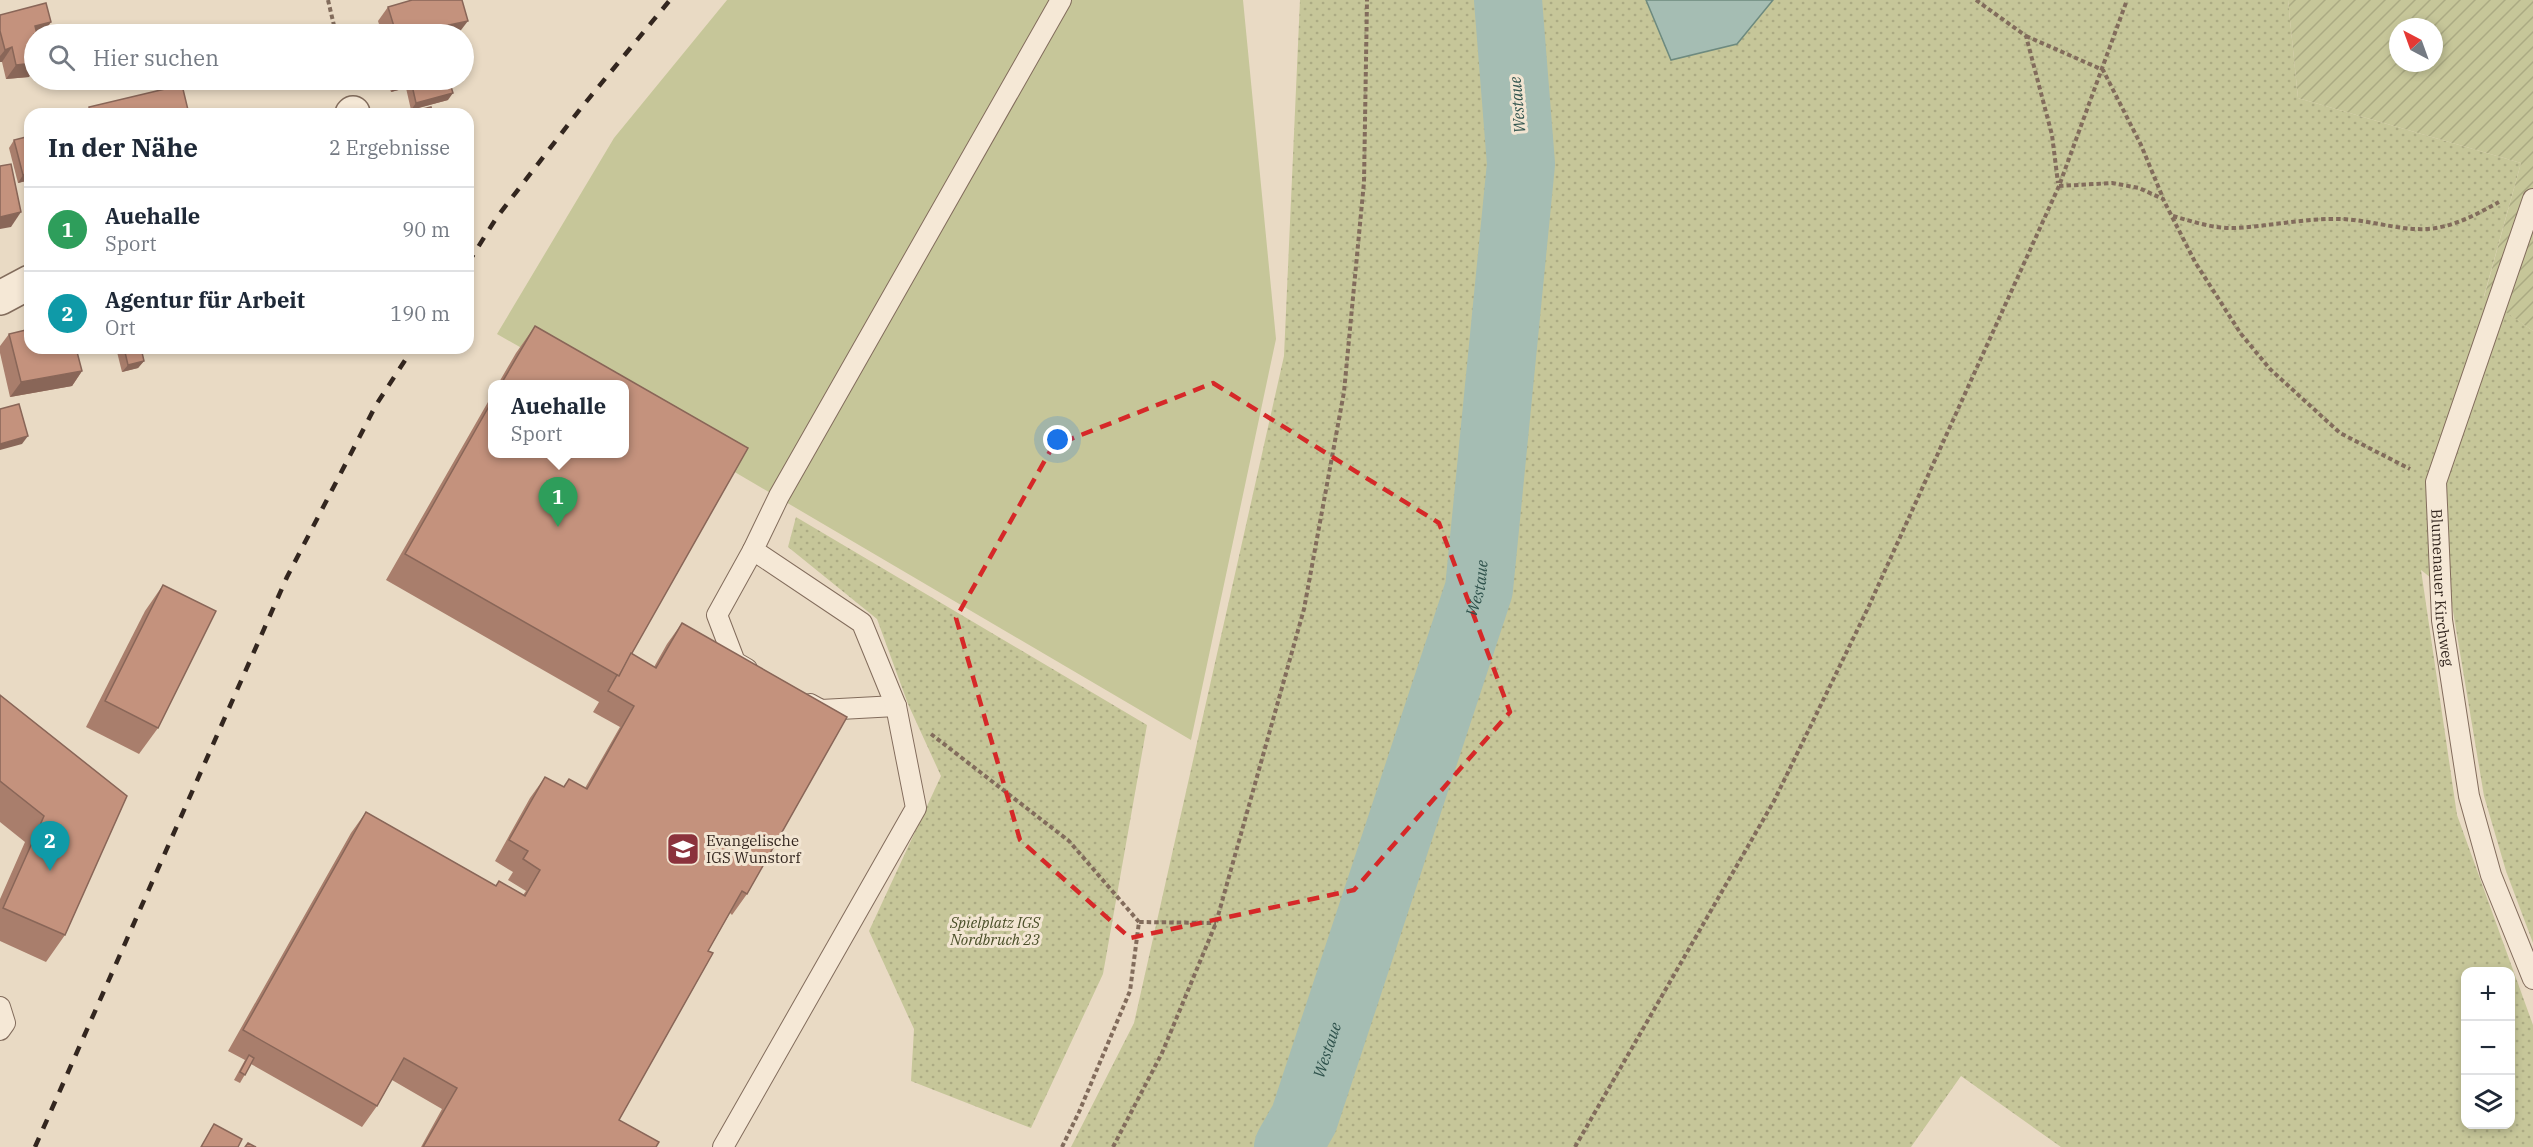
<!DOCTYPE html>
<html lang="de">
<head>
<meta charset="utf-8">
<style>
  body { margin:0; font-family:"IBM Plex Serif",serif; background:#f2f2f3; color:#1f2937 }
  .controls { position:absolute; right:18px; bottom:18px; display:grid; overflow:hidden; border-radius:12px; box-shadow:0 3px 9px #0003 }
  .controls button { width:54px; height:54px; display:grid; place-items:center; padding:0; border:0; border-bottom:2px solid #e0e1e3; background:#fff; color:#1f2937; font:30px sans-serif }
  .compass { position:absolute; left:2389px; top:18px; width:54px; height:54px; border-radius:50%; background:#fff; box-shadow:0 3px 9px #0003; rotate:319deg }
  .you { position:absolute; left:1058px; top:440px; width:21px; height:21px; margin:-15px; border:4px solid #fff; border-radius:50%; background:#1a73e8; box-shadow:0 0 0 9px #1a73e833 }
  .badge { display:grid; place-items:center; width:39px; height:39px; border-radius:50%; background:#8b323c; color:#fff; font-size:20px; font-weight:700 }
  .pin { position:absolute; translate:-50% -50px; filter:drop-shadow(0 2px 3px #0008) }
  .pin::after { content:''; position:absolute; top:32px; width:21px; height:18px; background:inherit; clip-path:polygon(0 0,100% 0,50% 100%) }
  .popup { position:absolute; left:488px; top:380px; width:141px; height:78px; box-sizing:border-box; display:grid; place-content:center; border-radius:12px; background:#fff; filter:drop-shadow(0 2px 4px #0005); font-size:20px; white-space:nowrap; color:#747a83 }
  .popup b { font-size:22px; color:#1f2937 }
  .popup::after { content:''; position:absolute; left:50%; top:100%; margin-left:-12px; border:12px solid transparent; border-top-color:#fff }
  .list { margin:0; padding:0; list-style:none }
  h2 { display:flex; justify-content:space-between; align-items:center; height:78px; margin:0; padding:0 24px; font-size:26px }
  h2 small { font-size:20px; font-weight:400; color:#747a83 }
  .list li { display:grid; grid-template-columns:39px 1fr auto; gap:18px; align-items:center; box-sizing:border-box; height:84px; padding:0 24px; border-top:2px solid #e0e1e3 }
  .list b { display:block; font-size:22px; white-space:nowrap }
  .list p { margin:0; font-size:20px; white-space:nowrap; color:#747a83 }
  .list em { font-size:20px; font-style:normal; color:#747a83 }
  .icon { flex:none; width:33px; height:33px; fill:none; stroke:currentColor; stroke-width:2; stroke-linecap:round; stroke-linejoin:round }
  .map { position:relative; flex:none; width:2533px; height:1147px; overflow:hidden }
  .search { position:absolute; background:#fff; box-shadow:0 3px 9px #0003; left:24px; top:24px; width:450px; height:66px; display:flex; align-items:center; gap:15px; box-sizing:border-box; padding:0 21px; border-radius:33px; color:#747a83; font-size:22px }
  .panel { position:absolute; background:#fff; box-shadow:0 3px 9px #0003; left:24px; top:108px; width:450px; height:246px; border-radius:18px }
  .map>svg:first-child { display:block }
  .grass { fill:url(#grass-dots); fill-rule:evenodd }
  .garden { fill:url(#garden-furrows); fill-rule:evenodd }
  .pitch { fill:#c6c699 }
  .water { fill:#a5bdb3; stroke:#6d8a7f; stroke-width:1.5 }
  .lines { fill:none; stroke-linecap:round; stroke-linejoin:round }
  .river { stroke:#a5bdb3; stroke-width:68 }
  .lane-casing { stroke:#826c5c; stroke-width:22 }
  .street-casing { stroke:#826c5c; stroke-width:36 }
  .path { stroke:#826c5c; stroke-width:4; stroke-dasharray:4.5 3; stroke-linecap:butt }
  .lane { stroke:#f5e8d6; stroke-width:20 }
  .street { stroke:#f5e8d6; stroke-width:33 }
  .rail { stroke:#33261f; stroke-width:4.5; stroke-dasharray:10 10; stroke-linecap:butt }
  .wall { fill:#a97e6c }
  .shaded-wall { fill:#896658 }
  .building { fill:#c4927d; stroke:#896658; stroke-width:1.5 }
  .marked { fill:none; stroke:#d62828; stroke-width:4.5; stroke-dasharray:12 8; stroke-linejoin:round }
  .labels { text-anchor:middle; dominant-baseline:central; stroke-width:6; stroke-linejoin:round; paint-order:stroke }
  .street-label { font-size:15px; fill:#33261f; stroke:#f2e5d2 }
  .poi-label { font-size:15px; fill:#33261f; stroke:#f2e5d2; text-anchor:start }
  .park-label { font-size:15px; font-style:italic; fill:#494e27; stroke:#f2e5d2 }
  .water-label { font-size:16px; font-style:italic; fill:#2f524c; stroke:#f2e5d2 }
</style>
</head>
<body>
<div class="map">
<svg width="2533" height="1147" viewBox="0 0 2533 1147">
  <defs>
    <pattern id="grass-dots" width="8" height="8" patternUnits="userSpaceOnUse" patternTransform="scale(1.5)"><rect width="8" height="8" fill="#c6c699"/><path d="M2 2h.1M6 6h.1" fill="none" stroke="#abaa83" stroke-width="1.8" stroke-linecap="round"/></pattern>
    <pattern id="garden-furrows" width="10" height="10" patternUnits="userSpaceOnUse" patternTransform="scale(1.5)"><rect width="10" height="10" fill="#c6c699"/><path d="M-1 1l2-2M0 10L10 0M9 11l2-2" fill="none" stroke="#abaa83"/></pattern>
  </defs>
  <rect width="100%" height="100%" fill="#e9dac4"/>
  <g class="grass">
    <path d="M1300,0H2288L2298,98L2521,163L2484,296L2533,331V943L2506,871L2484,796L2450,593L2421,570L2457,815L2533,1025V1147H2061L1961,1076L1911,1147H1071L1134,1023L1284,356ZM2466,972H2510V1124H2466Z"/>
    <polygon points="796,517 1147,725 1103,974 1031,1128 911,1081 914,1029 869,931 941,776 908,704 877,619 788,547"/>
  </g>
  <path class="garden" d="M2288,0H2533V331L2484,297L2521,163L2298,98ZM2398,27H2434V63H2398Z"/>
  <polygon class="pitch" points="727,0 1243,0 1276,339 1191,740 624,407 624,384 585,384 497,334 614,138"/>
  <polygon class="water" points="1646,0 1773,0 1737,44 1671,60"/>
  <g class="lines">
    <path class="river" id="s1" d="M1288,1147L1304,1119L1479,589L1521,164L1508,0"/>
    <g class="lane-casing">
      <g id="lane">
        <path id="s2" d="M2533,199L2436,482L2442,620L2469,796L2491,875L2533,979"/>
        <polyline points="747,669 735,662 717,615 753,550"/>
        <polyline points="810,704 821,710 896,706"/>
        <polyline points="0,1007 5,1023 0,1030"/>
        <polyline points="723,1147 916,808 896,706 862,623 753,550 779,496 1061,0"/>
      </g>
    </g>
    <g class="street-casing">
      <g id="street">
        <polyline points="352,114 353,113"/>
        <polyline points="0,298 30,282"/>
      </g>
    </g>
    <g class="path">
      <polyline points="328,0 336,34"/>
      <polyline points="1976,0 2026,36 2052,135 2058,183"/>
      <polyline points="2026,36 2103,70 2141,145 2163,198"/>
      <polyline points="2059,186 2112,183 2139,188 2163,199 2195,262 2241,334 2270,369 2340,433 2410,469"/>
      <path d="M2173,216C2194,222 2215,229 2236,228C2271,226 2305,218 2341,219C2373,220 2405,233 2436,228C2459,224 2479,213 2499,202"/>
      <polyline points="931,734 1069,841 1139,922"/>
      <polyline points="1062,1147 1079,1112 1130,991 1139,922 1216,923"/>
      <polyline points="1113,1147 1162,1053 1216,923 1304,609 1344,392 1364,182 1367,0"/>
      <polyline points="1575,1147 1774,801 1868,608 2059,186 2127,0"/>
    </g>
    <use href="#lane" class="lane"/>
    <use href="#street" class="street"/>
    <g class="rail">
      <polyline points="468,263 497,217 581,108 670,0"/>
      <polyline points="35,1147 287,577 376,405 413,348"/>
    </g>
  </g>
  <g class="wall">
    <polygon points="388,7 458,34 382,34 378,21"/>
    <polygon points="0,15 51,22 42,34 34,34 29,77 6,79 2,62 0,62"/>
    <polygon points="387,80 449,80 448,100 411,110 406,88 391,92"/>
    <polygon points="89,107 189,114 85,114"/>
    <polygon points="14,140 30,180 18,183 9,148"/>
    <polygon points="535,326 748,448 631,653 654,667 667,644 682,623 847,717 747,894 732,915 730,913 708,951 713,953 619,1120 659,1142 656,1147 421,1147 442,1109 392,1080 377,1106 362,1127 251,1064 240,1083 234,1080 245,1060 228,1051 351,833 366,812 496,886 499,881 523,895 526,891 508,880 513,872 495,861 530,798 545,777 563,787 569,779 585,788 620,727 593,712 599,702 386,580 492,395 492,453 624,453 624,384 498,384 516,353"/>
    <polygon points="9,334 82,371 72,386 10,397 0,353 0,346"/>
    <polygon points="116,348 156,348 142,352 144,361 138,368 122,372"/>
    <polygon points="163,585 158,728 139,754 86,727 145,611"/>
    <polygon points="0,695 127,796 65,935 46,962 0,941 0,899 25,842 0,822"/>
  </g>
  <g class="shaded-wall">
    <polygon points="468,21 458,34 439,34 444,26"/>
    <polygon points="51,22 42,34 34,34 35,26"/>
    <polygon points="12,47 2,62 0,62 0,56 5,50"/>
    <polygon points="34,63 34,69 29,77 6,79 16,65"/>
    <polygon points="399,80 437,80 411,81 406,88 391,92"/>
    <polygon points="453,93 448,100 411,110 416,103"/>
    <polygon points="30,174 30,180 18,183 23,175"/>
    <polygon points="21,212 11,227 0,229 0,217"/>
    <polygon points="139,348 156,348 135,354"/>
    <polygon points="144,361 138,368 122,372 128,365"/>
    <polygon points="82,371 72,386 10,397 21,382"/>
    <polygon points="28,436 22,444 0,450 0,444"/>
  </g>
  <g class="building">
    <polygon points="412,0 462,0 468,21 444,26 447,34 391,34 396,33 388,7"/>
    <polygon points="46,3 51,22 35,26 37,34 34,34 34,63 16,65 12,47 5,50 0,31 0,15"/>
    <polygon points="415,80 449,80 453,93 416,103 411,81"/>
    <polygon points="182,85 189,114 91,114 89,107"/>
    <polygon points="431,107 433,114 404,114"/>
    <polygon points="30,136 30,174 23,175 14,140"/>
    <polygon points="11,164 21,212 0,217 0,166"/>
    <polygon points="535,326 748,448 619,676 405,554 492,401 492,453 624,453 624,384 501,384"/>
    <polygon points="30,329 30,348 76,348 82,371 21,382 9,334"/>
    <polygon points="124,348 141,348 144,361 128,365"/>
    <polygon points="19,404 28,436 0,444 0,409"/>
    <polygon points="163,585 216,611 158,728 105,701"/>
    <polygon points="682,623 847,717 747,894 742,891 708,951 713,953 619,1120 659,1142 656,1147 423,1147 457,1088 404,1058 377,1106 243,1030 366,812 496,886 499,881 525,896 540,870 523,859 528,851 509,840 545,777 564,787 569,779 587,789 634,706 608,691 617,675 619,676 631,653 656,668"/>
    <polygon points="0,695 127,796 65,935 3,908 44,816 0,781"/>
    <polygon points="249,1055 254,1058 245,1075 240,1072"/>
    <polygon points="214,1124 242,1139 238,1147 201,1147"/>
    <polygon points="248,1143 256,1147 245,1147"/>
  </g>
  <path class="marked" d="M1213,383L1439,523L1510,712L1354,890L1130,938L1020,840L956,618L1053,446Z"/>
  <defs>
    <g id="school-square" transform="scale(1.725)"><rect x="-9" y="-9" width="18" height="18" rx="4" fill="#8b323c" stroke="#f2e5d2"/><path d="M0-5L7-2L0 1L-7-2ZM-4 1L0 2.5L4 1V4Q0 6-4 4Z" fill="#fff"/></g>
  </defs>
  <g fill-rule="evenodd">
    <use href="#school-square" x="683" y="849"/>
  </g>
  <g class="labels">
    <g class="street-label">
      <text stroke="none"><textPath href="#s2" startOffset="405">Blumenauer Kirchweg</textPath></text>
    </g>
    <g class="poi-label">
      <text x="706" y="840">Evangelische<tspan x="706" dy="17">IGS Wunstorf</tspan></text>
    </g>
    <g class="park-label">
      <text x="995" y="922">Spielplatz IGS<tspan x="995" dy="17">Nordbruch 23</tspan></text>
    </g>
    <g class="water-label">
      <text transform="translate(1517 105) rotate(-95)">Westaue</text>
      <text stroke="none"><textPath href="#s1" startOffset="591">Westaue</textPath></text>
      <text stroke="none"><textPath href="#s1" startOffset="105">Westaue</textPath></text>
    </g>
  </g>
</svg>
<div class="controls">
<button>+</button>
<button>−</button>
<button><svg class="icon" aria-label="layers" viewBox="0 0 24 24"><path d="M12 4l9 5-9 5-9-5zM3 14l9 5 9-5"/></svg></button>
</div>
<svg class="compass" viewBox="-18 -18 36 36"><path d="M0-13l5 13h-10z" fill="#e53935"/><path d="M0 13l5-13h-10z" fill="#747a83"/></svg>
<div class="you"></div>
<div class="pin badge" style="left:558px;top:527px;background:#2e9e5b">1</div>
<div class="popup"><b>Auehalle</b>Sport</div>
<div class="pin badge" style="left:50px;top:871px;background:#0f9aa8">2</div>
<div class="search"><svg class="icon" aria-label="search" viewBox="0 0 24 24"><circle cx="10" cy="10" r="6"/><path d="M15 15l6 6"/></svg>Hier suchen</div>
<section class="panel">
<h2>In der Nähe<small>2 Ergebnisse</small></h2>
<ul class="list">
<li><span class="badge" style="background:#2e9e5b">1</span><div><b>Auehalle</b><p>Sport</p></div><em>90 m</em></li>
<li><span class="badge" style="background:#0f9aa8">2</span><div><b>Agentur für Arbeit</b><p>Ort</p></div><em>190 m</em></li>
</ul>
</section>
</div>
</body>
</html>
